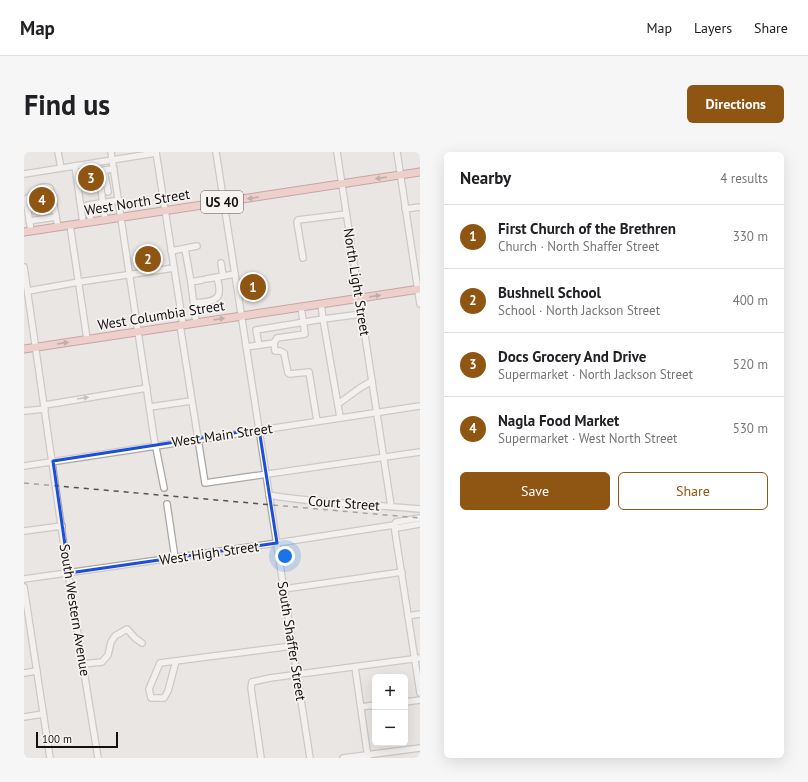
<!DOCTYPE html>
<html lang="en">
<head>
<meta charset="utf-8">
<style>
  body { margin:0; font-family:"PT Sans",sans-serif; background:#f6f6f6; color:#202124 }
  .controls { position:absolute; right:12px; bottom:12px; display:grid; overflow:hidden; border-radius:6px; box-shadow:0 4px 16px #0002 }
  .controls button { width:36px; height:36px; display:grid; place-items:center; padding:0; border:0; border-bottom:1px solid #e0e0e0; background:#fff; color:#202124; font:20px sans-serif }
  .scale { position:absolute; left:12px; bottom:10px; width:82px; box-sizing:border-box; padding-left:4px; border:2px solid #131211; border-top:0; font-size:11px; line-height:14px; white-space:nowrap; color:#131211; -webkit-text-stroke:3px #f7f3f0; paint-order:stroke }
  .you { position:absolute; left:261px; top:404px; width:14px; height:14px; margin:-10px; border:3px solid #fff; border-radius:50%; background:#1a73e8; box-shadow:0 0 0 6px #1a73e833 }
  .badge { display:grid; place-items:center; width:26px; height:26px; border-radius:50%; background:#8f5512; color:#fff; font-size:13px; font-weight:700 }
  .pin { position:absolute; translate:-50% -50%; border:2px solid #fff; box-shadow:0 1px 4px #0006 }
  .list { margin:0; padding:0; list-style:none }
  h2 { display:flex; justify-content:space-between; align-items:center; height:52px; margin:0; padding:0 16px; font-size:17px }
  h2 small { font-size:13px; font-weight:400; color:#757577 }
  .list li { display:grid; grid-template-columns:26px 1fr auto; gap:12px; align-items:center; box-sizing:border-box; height:64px; padding:0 16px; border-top:1px solid #e0e0e0 }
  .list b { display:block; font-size:15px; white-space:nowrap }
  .list p { margin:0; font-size:13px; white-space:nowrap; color:#757577 }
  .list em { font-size:13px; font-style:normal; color:#757577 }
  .actions { display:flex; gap:8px; padding:12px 16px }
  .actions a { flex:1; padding:9px 0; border:1px solid #8f5512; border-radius:6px; text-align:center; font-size:14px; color:#8f5512 }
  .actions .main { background:#8f5512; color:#fff }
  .map { position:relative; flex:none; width:396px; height:606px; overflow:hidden; border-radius:6px }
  header { display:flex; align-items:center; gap:24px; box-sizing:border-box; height:56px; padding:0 20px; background:#fff; border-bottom:1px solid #e0e0e0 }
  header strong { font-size:19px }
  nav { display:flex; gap:22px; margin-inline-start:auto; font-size:14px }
  .intro { display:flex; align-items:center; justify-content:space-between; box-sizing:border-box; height:96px; padding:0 24px }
  h1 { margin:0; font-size:28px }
  .button { padding:10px 18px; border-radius:6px; background:#8f5512; color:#fff; font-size:14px; font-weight:700 }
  main { display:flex; gap:24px; padding:0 24px }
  aside { flex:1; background:#fff; border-radius:6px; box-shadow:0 4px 16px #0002 }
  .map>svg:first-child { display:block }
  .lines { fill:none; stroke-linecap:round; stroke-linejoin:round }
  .minor-tunnel { stroke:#cac6c4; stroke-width:5.5; stroke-dasharray:5.5 3; stroke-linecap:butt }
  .minor-casing { stroke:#aaa6a3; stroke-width:8 }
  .major-casing { stroke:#9d5a57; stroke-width:9 }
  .minor { stroke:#fff; stroke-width:5.5 }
  .major { stroke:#f1b3b0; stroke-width:7 }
  .rail { stroke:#545250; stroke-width:1.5; stroke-dasharray:5 5; stroke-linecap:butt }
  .oneway { fill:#8d6b68 }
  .oneway2 { fill:#a1a0a0 }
  .marked { fill:none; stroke:#1d4ed8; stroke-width:3; stroke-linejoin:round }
  .labels { text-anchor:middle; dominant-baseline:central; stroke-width:3.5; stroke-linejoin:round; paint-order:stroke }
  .shield { fill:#f7f3f0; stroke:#575654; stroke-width:1 }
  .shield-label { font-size:13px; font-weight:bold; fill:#131211 }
  .street-label { font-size:14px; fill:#131211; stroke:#f7f3f0 }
</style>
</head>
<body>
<header>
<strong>Map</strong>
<nav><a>Map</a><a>Layers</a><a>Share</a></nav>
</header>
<div class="intro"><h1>Find us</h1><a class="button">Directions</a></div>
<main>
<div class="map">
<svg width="396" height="606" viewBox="0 0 396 606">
  <rect width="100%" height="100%" fill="#eae6e3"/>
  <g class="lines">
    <g class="minor-tunnel">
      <polyline points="73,15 76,29"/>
      <polyline points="7,61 29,57"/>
    </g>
    <g class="minor-casing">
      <g id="minor">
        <polyline points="34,0 37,16"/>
        <polyline points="87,0 130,286 140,336"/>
        <polyline points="132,0 159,173"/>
        <polyline points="192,0 286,606"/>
        <polyline points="313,0 367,354"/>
        <polyline points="373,0 396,152"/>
        <polyline points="51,14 59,71"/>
        <polyline points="0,22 132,1"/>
        <polyline points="76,29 81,68"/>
        <polyline points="84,40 80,18 90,17"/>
        <polyline points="2,47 7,79"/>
        <path d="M0,48C9,44 14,31 26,36L28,42L34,75"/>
        <polyline points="381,57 396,55"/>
        <polyline points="5,69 32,65"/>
        <polyline points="67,70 64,53 95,48"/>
        <polyline points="46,73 63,187"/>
        <polyline points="161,97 167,130"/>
        <polyline points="147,99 173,94"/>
        <polyline points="279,106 273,70 274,68 322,62"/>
        <polyline points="197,111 199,124"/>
        <polyline points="0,115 43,415 74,606"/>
        <polyline points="182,127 211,122"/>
        <polyline points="4,139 55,130 150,116"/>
        <path d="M170,151C177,150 194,151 195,141C196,136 194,130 193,125"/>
        <polyline points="172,171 167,130 178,128"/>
        <polyline points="156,173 181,331 396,300"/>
        <polyline points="250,191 251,199 256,199 260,201 264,221 266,222 285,220 293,269"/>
        <polyline points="235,193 232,178 299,167 297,152"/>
        <polyline points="222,195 250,191 253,186 281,182 277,155"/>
        <polyline points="314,252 336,236 348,229"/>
        <polyline points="21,253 123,236"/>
        <polyline points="126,255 167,249"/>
        <polyline points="0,259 21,257"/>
        <polyline points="316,265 299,167 338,162"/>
        <polyline points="0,314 396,254"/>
        <path d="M245,343C295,352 346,352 396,357"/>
        <polyline points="143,352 151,406"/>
        <polyline points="370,373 396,541"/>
        <polyline points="370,373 373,376 396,372"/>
        <polyline points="0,379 38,374"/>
        <polyline points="0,427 253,391 370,373 372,370 396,366"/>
        <polyline points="0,435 26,606"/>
        <polyline points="260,437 378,420"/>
        <polyline points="384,464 396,462"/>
        <path d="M152,509L144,539L140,546H127L125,537L136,511C144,510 151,509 159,508L268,494"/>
        <polyline points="59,512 78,510 84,503 87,490 91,484 103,477 111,486 118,491"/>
        <polyline points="331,515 344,606"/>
        <polyline points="0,521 13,519"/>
        <polyline points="381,550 396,548"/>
        <polyline points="337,555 351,553"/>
        <polyline points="0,565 19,562"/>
        <polyline points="237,606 227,536 228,530 246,526 396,506"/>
        <polyline points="319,606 396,596"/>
      </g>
    </g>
    <g class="major-casing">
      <g id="major">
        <polyline points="0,80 396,20"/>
        <polyline points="0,197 396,137"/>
      </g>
    </g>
    <use href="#minor" class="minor"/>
    <use href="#major" class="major"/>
    <polyline class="rail" points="0,331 396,366"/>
  </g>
  <defs><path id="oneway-solid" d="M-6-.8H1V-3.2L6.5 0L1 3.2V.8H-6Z"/></defs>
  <g class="oneway">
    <use href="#oneway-solid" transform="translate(357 26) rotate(171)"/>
    <use href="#oneway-solid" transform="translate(229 46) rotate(171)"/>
    <use href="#oneway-solid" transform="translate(351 144) rotate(-8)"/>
    <use href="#oneway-solid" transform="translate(195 167) rotate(-9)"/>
    <use href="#oneway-solid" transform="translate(39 191) rotate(-9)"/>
  </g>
  <use class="oneway2" href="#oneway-solid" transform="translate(59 246) rotate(-9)"/>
  <path d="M0 0H396V606H0ZM235,277L253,391L45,421L29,309Z" fill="#eae6e3" fill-opacity=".55" fill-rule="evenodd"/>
  <path class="marked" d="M235,277L253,391L45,421L29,309Z"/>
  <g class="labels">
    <rect class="shield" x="177" y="39" width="42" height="22" rx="3"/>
    <g class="shield-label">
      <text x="198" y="50">US 40</text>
    </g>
    <g class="street-label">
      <text transform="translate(113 50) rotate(-9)">West North Street</text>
      <text transform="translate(333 130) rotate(81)">North Light Street</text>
      <text transform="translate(137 163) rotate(-9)">West Columbia Street</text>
      <text transform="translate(198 283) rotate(-8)">West Main Street</text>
      <text transform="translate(320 351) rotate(4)">Court Street</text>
      <text transform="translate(185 401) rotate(-8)">West High Street</text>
      <text transform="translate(51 458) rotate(81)">South Western Avenue</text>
      <text transform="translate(268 489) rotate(81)">South Shaffer Street</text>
    </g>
  </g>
</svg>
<div class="controls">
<button>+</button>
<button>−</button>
</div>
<div class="scale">100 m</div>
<div class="you"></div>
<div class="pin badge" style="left:229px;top:135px">1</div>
<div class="pin badge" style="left:124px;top:107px">2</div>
<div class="pin badge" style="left:67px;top:26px">3</div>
<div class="pin badge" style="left:18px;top:48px">4</div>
</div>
<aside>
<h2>Nearby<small>4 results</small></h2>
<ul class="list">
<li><span class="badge">1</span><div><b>First Church of the Brethren</b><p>Church · North Shaffer Street</p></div><em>330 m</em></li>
<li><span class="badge">2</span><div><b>Bushnell School</b><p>School · North Jackson Street</p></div><em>400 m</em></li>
<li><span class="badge">3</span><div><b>Docs Grocery And Drive</b><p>Supermarket · North Jackson Street</p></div><em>520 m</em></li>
<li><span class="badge">4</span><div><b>Nagla Food Market</b><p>Supermarket · West North Street</p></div><em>530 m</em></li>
</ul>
<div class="actions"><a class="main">Save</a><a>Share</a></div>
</aside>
</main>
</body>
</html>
